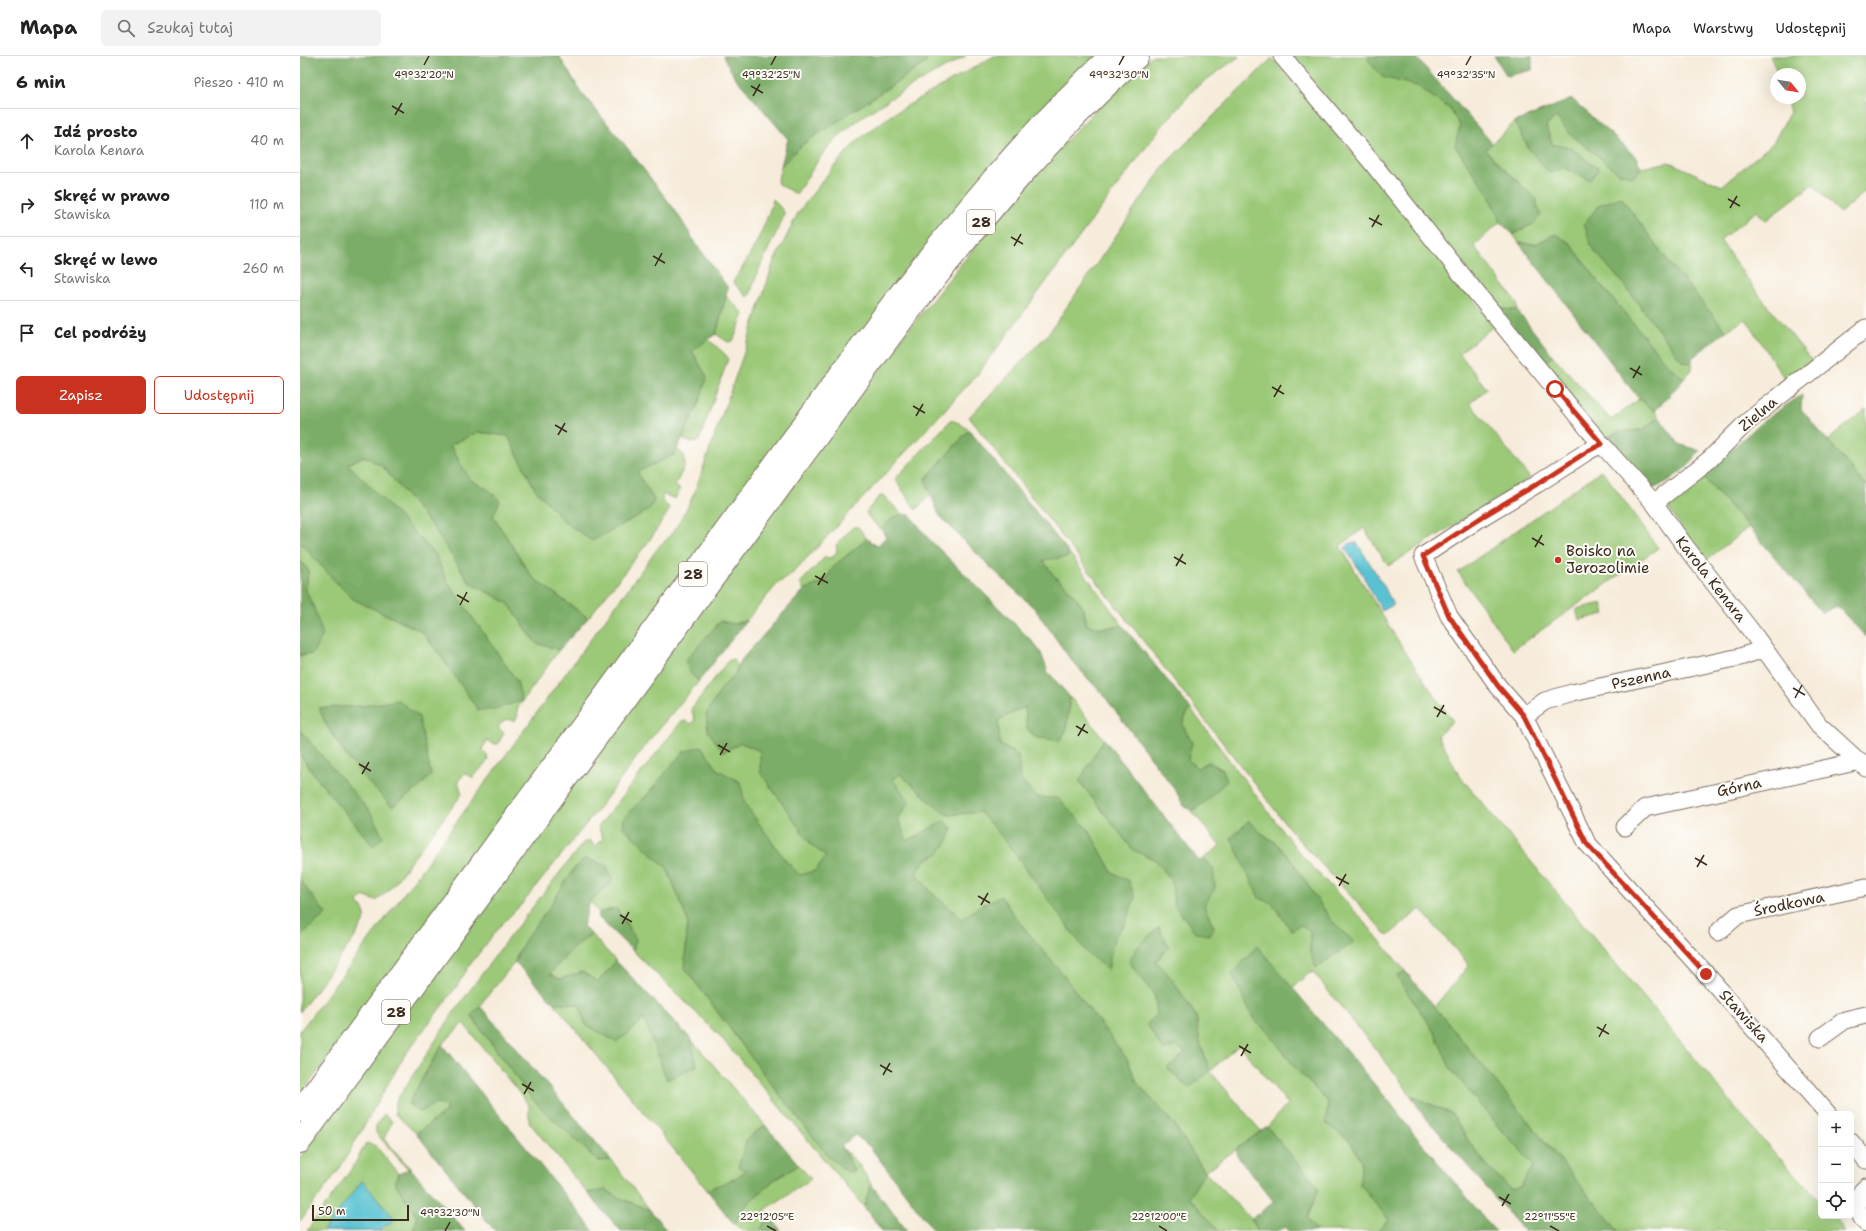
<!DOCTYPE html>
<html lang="pl">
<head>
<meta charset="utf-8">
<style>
  body { margin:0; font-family:"Shantell Sans",sans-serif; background:#f2f2f2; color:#222 }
  .controls { position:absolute; right:12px; bottom:12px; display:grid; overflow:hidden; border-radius:6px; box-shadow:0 4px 16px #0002 }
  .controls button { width:36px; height:36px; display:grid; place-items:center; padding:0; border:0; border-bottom:1px solid #e0e0e0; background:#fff; color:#222; font:20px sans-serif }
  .compass { position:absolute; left:1470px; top:12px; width:36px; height:36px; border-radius:50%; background:#fff; box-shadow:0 4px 16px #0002; rotate:120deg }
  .scale { position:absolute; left:12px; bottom:10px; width:97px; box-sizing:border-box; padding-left:4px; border:2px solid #3b2a1e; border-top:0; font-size:11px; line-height:14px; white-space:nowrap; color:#3b2a1e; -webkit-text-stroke:3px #fdfcf7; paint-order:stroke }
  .stop { position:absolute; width:12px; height:12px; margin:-9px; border:3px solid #c8321e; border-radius:50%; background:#fff }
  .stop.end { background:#c8321e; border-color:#fff; box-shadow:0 1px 4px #0008 }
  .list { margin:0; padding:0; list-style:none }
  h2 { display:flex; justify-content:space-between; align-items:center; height:52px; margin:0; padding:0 16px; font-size:17px }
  h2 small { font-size:13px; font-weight:400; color:#767676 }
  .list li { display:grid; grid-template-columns:26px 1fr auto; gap:12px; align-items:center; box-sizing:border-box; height:64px; padding:0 16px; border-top:1px solid #e0e0e0 }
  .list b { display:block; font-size:15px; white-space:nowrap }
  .list p { margin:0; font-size:13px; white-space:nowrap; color:#767676 }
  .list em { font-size:13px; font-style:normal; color:#767676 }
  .actions { display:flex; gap:8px; padding:12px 16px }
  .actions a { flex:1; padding:9px 0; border:1px solid #c8321e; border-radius:6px; text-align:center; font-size:14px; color:#c8321e }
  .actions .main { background:#c8321e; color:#fff }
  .icon { flex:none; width:22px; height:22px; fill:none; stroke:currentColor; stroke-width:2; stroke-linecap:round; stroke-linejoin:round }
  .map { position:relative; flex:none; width:1566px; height:1175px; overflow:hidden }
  header { display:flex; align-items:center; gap:24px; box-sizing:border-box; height:56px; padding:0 20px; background:#fff; border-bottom:1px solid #e0e0e0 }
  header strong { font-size:19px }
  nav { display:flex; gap:22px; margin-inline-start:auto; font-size:14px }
  .search { width:280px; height:36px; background:#f2f2f2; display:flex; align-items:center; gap:10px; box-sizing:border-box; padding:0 14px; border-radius:6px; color:#767676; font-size:15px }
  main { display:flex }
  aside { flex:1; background:#fff }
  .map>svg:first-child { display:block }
  .green { fill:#9bc978; stroke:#6b7a4b; fill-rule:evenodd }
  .forest { fill:#7cad68; stroke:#5c6c43 }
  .water { fill:#58c2d3; stroke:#4a7678 }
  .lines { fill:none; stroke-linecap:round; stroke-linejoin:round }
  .minor-casing { stroke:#7d6e60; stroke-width:19 }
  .major-casing { stroke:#7d6e60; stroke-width:24 }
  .minor { stroke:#fff; stroke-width:17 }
  .major { stroke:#fff; stroke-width:22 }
  .route { stroke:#c8321e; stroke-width:5 }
  .ticks { fill:none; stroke:#3b2a1e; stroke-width:1.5 }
  .poi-dot { fill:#c8321e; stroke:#fdfcf7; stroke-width:1.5 }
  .labels { text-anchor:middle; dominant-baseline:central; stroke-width:4; stroke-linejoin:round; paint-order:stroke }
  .shield { fill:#fdfcf7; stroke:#75695f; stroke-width:1 }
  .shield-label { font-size:14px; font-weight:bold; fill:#3b2a1e }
  .street-label { font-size:15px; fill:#3b2a1e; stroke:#fdfcf7 }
  .poi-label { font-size:15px; fill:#3b2a1e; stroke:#fdfcf7; text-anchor:start }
  .ticks-label { font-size:10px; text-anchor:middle; fill:#3b2a1e; stroke:#fdfcf7; stroke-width:4; stroke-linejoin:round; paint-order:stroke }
</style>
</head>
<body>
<header>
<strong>Mapa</strong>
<div class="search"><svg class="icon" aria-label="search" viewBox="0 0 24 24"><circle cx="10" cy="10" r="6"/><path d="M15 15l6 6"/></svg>Szukaj tutaj</div>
<nav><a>Mapa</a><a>Warstwy</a><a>Udostępnij</a></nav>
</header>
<main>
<aside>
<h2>6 min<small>Pieszo · 410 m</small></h2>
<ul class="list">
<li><svg class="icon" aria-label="ahead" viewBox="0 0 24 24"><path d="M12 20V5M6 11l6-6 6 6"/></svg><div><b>Idź prosto</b><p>Karola Kenara</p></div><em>40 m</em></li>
<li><svg class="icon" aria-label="right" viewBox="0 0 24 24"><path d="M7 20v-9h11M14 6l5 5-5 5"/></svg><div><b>Skręć w prawo</b><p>Stawiska</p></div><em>110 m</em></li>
<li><svg class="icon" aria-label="left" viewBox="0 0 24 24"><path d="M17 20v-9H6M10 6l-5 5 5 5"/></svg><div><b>Skręć w lewo</b><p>Stawiska</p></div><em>260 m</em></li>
<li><svg class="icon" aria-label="arrive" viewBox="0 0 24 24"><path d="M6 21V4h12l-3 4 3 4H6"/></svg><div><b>Cel podróży</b></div></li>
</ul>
<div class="actions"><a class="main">Zapisz</a><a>Udostępnij</a></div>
</aside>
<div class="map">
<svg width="1566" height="1175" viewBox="0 0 1566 1175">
  <rect width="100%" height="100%" fill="#fdfcf7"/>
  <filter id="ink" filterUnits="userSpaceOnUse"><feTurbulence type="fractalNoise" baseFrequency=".025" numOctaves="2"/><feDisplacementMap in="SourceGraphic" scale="8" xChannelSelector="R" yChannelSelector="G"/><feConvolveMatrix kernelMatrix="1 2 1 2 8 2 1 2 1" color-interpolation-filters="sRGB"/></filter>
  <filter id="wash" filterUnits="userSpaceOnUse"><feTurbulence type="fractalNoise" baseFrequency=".012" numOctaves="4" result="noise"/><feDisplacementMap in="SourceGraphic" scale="16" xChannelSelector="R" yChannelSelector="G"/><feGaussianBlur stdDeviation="0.9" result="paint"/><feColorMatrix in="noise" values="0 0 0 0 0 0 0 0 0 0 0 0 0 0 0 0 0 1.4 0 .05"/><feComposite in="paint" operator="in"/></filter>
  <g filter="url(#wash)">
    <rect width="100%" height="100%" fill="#f7ecdb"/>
    <g class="green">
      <path d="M623,0H666C623,24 562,54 529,90C517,104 507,123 496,138L477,127L481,110L503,88L626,6Z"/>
      <path d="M694,0H797L0,1039V975L94,851L360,489C374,480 386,453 394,438L447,288L473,208L498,157L530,115L558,84L593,58Z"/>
      <polygon points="852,0 940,0 896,31 858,75 677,319 523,485 489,521 478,527 447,564 434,568 391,618 399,625 352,681 302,748 222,848 200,870 169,910 157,930 104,1000 40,1112 0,1165 0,1101 50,1030 570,321 729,124 811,38"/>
      <polygon points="992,0 1070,0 1068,4 1103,26 1117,30 1150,53 1160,70 1155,90 1189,139 1200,166 1174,190 1217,247 1217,254 1200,253"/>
      <path d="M1470,0H1566V135L1540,157L1513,128L1465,165L1457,155L1420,184L1452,230L1512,305L1486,325L1446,263L1426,275L1370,208L1321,141L1292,192L1321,225L1382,305L1392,308L1391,313L1384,323L1365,306L1298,225L1270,187L1255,178L1236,188L1219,187L1213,178L1233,168L1235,142L1185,94L1215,66L1229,93L1271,92L1252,89L1246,70L1256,61C1279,89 1304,102 1334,121L1341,112L1369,106L1422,130L1473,87L1490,56L1486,42H1500V18H1478Z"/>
      <path d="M972,2L1126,183L1194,270L1159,297L1187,333L1170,347L1230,422L1088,510L1064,472L1040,490C1076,549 1111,609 1153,665L1138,679L1159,719L1460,1081L1521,1146V1160H1534L1545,1175H1318L1134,951L1169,909L1120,853L1088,880L996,781L669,361L749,277L866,107Z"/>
      <path d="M473,143L484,156V160L458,215L450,239L447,241L433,226C449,203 466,171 473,143Z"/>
      <polygon points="426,240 444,258 433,285 428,286 416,278"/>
      <polygon points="408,283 426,299 428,303 399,385 390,386 382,383 399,346 407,321 392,295"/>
      <polygon points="1253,300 1311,364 1339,343 1355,355 1359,361 1342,374 1318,376 1305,382 1242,309"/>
      <polygon points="1566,353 1566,430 1528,384"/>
      <polygon points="651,364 659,367 669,374 625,423 631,438 616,454 595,423"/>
      <polygon points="178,376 208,380 235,433 354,444 337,416 375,398 377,393 384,399 385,409 375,430 380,433 375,443 363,438 362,444 370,453 349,485 288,562 232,521 193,460 189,434 170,424 150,389"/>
      <path d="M64,400L82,410L132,470L170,526L208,547L236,587L259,594L217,653L218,660L214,665L206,663L198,671L204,677L198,688H193L187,685L182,693L187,698L188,704L173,722L165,717L158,725L162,738L90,833L76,845L63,840L58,847L63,853L66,861L55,881L0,956V880L25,858L0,824V699L19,725L73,789L25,705L0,674V599L12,598L14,552L6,535L8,514L0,504V486L36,526L53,543L121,575L145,606L147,525L135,498L48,408ZM62,650L125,698L131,719L50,706L25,667L19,652Z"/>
      <polygon points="1302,414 1358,492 1213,594 1158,516"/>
      <polygon points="1402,420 1449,471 1405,505 1369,453 1369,443"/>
      <polygon points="583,439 602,458 591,463 581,473 568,461 566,456 579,441"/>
      <polygon points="553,471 558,471 567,483 535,509 524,526 504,534 500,527 525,501 532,502 537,495 536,489"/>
      <polygon points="768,495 823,570 802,572 787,569 783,551 766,530 754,520 742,503 768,501"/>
      <polygon points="1302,547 1305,558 1279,564 1276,553"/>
      <polygon points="433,603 438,610 434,619 422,632 441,687 460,695 512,790 527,800 515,815 500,819 485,804 445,748 440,726 418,714 401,690 325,760 323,771 367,812 388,866 384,911 472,1029 554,1114 541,1090 559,1109 571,1128 564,1151 419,979 333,895 336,883 316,852 299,857 290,845 275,811 249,852 218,896 215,906 171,960 233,1044 298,1105 311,1104 350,1154 319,1142 306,1134 287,1137 229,1066 229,1049 163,967 142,989 122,1022 120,1056 137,1047 146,1050 146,1056 116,1077 95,1058 95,1047 154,956 206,885 283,787 290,784 295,791 303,782 298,771 381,666 386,665 390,668 395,664 391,653 428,605"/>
      <path d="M770,641L804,683L780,726L833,794L856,804L872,825L874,849L914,871L904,850L913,812L903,803L920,790L892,755L905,746L923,714L909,706L897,712L887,704L892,687L882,668L890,652L1001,799L1062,863L1105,915L1097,921L1136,979L1150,1012L1194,1066L1234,1109L1221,1130L1213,1134C1187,1113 1168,1088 1153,1058L1111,1040L1098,1021L1012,915L992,932L980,920L954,963L969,977L996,1013L1028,1046L1026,1067L1049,1084L1061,1104L1060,1128L1090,1164L1077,1175H1017L1007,1163L1019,1132L967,1071L988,1048L939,989L910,1015L961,1075L905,1116L951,1163L958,1175H919L889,1141L905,1116L873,1067L838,1028L827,1003L760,915L715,861L701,840L681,849L662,863L631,836L616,817L625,804L639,797L623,777L607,785L597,763L592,722L600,718L641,755L649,759L680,756L708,788L808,913L814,881L825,868L829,825L812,816L788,773L737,741L720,722L718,699L700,689L698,664L725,651L727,672L766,674ZM949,765L960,776L976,787L991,804L1031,864L1054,886L1010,896V875L1001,869L991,874L944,807L931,782ZM839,889L872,923L896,960L900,987L910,1015L877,990L857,958L855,940Z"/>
      <polygon points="291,878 316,905 298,926 282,916 260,923 250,918 271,894"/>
      <polygon points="254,947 279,948 326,979 344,963 397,1010 391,983 465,1069 447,1083 446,1114 436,1122 407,1134"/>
      <polygon points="84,1058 92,1065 84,1083 110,1112 108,1113 76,1077 76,1070"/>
      <polygon points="66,1087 76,1090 97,1116 99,1118 95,1127 117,1161 113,1175 7,1175 53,1111"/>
      <polygon points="499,1109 511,1123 465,1154 469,1159 460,1175 444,1175 434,1168 446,1149 474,1124"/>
    </g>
    <g class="forest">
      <polygon points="0,0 259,0 281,36 325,89 375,154 395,186 428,232 416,278 392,295 407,321 399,346 375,398 337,416 354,444 349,454 292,485 265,466 235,433 208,380 178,376 150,389 170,424 189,434 200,445 193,460 232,521 288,562 259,594 236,587 208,547 170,527 132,470 82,410 64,400 48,408 135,498 147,525 217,625 222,645 191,654 178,654 145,606 121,575 53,543 36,526 0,486"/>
      <polygon points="423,0 623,0 627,6 503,88 481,110 488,83 434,20"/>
      <polygon points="1070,0 1115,0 1192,87 1185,94 1235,142 1241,160 1233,168 1213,178 1200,166 1189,139 1155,90 1160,70 1150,53 1117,30 1082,21 1068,4"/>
      <polygon points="1194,0 1232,0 1232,14 1207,20"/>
      <polygon points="1272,43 1336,101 1341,112 1334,121 1319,117 1270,78 1256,61 1246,70 1252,88 1271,92 1299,113 1290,124 1264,112 1249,117 1229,93 1215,66"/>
      <polygon points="1321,141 1370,208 1426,275 1392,302 1392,308 1382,305 1321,225 1292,192 1284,168 1299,149"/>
      <polygon points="1255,178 1270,187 1298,225 1365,306 1384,323 1355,355 1339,343 1219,187 1236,188"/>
      <polygon points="1200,253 1217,254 1253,300 1242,309"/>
      <polygon points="1502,339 1501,353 1566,430 1566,581 1537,550 1522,557 1449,471 1402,420 1464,364"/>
      <path d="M1359,361L1379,388L1400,395C1387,412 1372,425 1352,433L1305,382L1318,376L1342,374Z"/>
      <polygon points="669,374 768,495 768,501 743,504 754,520 766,530 783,551 787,569 802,572 823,570 890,652 882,668 892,687 888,704 897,712 909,706 923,714 927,725 905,746 892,755 884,750 877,737 805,641 771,604 735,553 686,507 639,459 625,424"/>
      <polygon points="602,458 610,459 628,482 733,586 741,597 748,616 770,641 766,674 760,685 734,681 727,672 725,651 698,664 700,689 718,699 720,722 737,741 758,742 788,773 812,816 829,825 835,842 825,868 814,881 808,914 787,897 708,788 680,756 650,759 641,755 600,718 592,723 610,746 598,763 607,785 644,765 652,772 649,783 639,797 625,804 616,817 631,836 662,863 681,849 701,840 715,861 760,915 827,1003 838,1028 873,1067 905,1116 889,1141 919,1175 634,1175 570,1091 555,1079 541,1090 554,1114 548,1116 529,1101 472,1029 384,911 388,866 367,812 323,771 325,760 347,739 383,696 401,690 418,714 440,726 445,748 485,804 500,819 515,815 526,800 512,790 460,716 460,695 441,687 423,696 408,675 406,658 422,632 434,619 442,603 504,534 524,526 535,509 567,483 577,490 586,481 581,473 591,463"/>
      <polygon points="0,504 8,514 6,535 14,552 23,579 12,598 0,599"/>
      <polygon points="447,564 399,625 391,618 385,605 420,565 434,568"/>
      <path d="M98,644L119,661L131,719L119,732L92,751C63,720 35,692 19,652L62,650Z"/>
      <polygon points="0,674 71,757 83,781 73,790 19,725 0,699"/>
      <polygon points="804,683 899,805 903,803 913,812 915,832 904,850 914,871 910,879 896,877 874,849 872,825 856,804 833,794 779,725"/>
      <polygon points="949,765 960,776 976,787 991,804 1031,864 1054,886 1016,912 1010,896 1010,875 1001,869 991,874 972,847 959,842 931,782"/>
      <path d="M285,802L307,810L313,825L290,845L283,870L291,878L271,894L250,918L260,923L282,916L298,926L316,905L391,983L397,1010L367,1024L344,963L326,979L316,986L285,968L279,948L254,947L215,906C220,886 237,869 249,852C261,834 269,816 285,802Z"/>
      <polygon points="0,824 26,858 0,880"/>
      <polygon points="316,852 336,883 333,895 298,861 299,857"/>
      <polygon points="859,871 869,891 856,905 872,923 896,960 900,987 910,1015 889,1032 867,1012 885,997 877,990 863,994 847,968 857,958 855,940 829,906 839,889"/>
      <polygon points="957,890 1092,1049 1114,1078 1195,1175 1077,1175 1089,1164 1060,1128 1061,1104 1049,1084 1026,1067 1028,1046 996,1013 969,977 954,964 932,918"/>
      <path d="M1105,915L1309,1164L1318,1175H1224L1121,1056L1111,1040L1153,1058C1168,1088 1187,1113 1212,1134L1221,1130L1234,1109L1194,1066L1150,1012L1136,979L1097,921Z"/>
      <polygon points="180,950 311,1104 298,1105 233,1044 171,959"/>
      <polygon points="142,989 294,1175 195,1175 116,1077 146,1056 146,1050 137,1047 120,1056 108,1048"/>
      <polygon points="465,1069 499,1109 474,1124 446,1149 434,1168 407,1134 436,1122 446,1114 438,1111 447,1083"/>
      <polygon points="967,1071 1019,1132 1007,1163 1017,1175 989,1175 986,1171 977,1175 958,1175 951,1163 974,1146 938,1101 936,1093"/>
      <polygon points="110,1112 165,1175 113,1175 117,1161 95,1127 99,1118"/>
      <polygon points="571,1128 607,1175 582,1175 564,1151"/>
      <polygon points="306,1134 319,1142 350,1154 367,1175 321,1175 287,1137"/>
      <polygon points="469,1159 481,1175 460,1175"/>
    </g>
    <g class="water">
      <polygon points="1050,487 1057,487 1084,530 1093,549 1082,555 1061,516 1045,492"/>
      <polygon points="62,1125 95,1163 78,1175 23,1175"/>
    </g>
  </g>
  <g filter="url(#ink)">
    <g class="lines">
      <g class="minor-casing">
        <g id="minor">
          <polyline points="982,0 1069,103 1178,239 1290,375 1354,447 1385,490 1452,576 1519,669 1566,712"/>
          <polyline points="1302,388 1288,395 1237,428 1185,459 1123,500 1149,560 1198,630 1224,660 1287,787 1406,918 1528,1058"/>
          <polyline points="1354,447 1409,404 1447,366 1566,272"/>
          <polyline points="1224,660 1245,645 1272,637 1440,601 1463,593"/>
          <polyline points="1325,771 1345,752 1560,705"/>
          <polyline points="1418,876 1438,859 1566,831"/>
          <polyline points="1520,982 1545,964 1566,959"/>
          <polyline points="1551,1086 1566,1104"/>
          <path d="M1566,1131C1554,1141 1556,1157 1566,1167"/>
        </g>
      </g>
      <g class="major-casing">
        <g id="major">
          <path d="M0,1055L586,256C655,166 727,78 810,0"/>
          <path d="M0,1086L604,262C676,170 751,79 838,0"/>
        </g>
      </g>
      <use href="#minor" class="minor"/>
      <use href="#major" class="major"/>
    </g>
  </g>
  <g class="lines" filter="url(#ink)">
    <polyline class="route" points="1255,333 1302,388 1288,395 1237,428 1185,459 1123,500 1149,560 1198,630 1224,660 1287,788 1406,918"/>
  </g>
  <path class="ticks" d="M124,9L129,0M471,9L476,0M819,9L824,0M1166,9L1171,0M451,30L463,37M453,40L460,28M92,50L104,57M95,59L102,47M1428,143L1440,150M1430,152L1437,140M1069,162L1082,169M1072,171L1079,159M711,181L723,188M714,190L721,178M353,200L365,207M355,210L362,197M1330,312L1342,319M1333,322L1340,310M972,331L984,338M974,341L981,329M613,350L625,357M616,360L623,348M255,369L267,376M258,379L265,367M1232,482L1244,489M1235,491L1242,479M874,501L886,508M876,510L883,498M515,520L528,527M518,529L525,517M157,539L169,546M160,549L167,536M1493,632L1505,639M1495,642L1502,629M1134,651L1146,658M1137,661L1144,649M776,670L788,677M778,680L785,668M418,689L430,696M420,699L427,687M59,708L71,715M62,718L69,706M1395,802L1407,809M1397,811L1404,799M1036,821L1049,828M1039,830L1046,818M678,840L690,847M681,849L688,837M320,859L332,866M322,868L329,856M1297,971L1309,978M1299,981L1306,968M939,990L951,997M941,1000L948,988M580,1009L592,1016M583,1019L590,1007M222,1028L234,1035M224,1038L231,1026M1199,1141L1211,1148M1202,1150L1209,1138M467,1170L476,1175M859,1170L867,1175M1250,1170L1259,1175M145,1175L150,1166"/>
  <circle class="poi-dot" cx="1258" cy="504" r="4"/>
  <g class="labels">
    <g class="shield">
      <rect x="667" y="154" width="28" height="24" rx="3"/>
      <rect x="379" y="506" width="28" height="24" rx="3"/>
      <rect x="82" y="944" width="28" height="24" rx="3"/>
    </g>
    <g class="shield-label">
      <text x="681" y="166">28</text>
      <text x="393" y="518">28</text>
      <text x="96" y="956">28</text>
    </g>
    <g class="street-label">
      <text transform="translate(1458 358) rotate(-40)">Zielna</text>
      <text transform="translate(1411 523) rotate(52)">Karola Kenara</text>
      <text transform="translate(1341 622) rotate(-12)">Pszenna</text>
      <text transform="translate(1439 731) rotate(-12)">Górna</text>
      <text transform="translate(1489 848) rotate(-12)">Środkowa</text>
      <text transform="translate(1444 960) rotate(48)">Stawiska</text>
    </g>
    <g class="poi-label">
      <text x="1266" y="495">Boisko na<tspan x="1266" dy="17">Jerozolimie</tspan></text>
    </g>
  </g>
  <g class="ticks-label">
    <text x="124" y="22">49°32'20"N</text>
    <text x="471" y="22">49°32'25"N</text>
    <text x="819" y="22">49°32'30"N</text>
    <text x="1166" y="22">49°32'35"N</text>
    <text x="150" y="1160">49°32'30"N</text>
    <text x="467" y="1164">22°12'05"E</text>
    <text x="859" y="1164">22°12'00"E</text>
    <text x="1250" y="1164">22°11'55"E</text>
  </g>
</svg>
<div class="controls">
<button>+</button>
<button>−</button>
<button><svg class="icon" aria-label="locate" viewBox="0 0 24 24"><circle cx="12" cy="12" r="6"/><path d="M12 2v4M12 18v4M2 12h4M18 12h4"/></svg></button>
</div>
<svg class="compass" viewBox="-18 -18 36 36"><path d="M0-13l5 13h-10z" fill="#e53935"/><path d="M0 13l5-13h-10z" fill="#767676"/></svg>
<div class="scale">50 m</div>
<div class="stop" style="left:1255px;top:333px"></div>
<div class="stop end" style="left:1406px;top:918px"></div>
</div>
</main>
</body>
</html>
